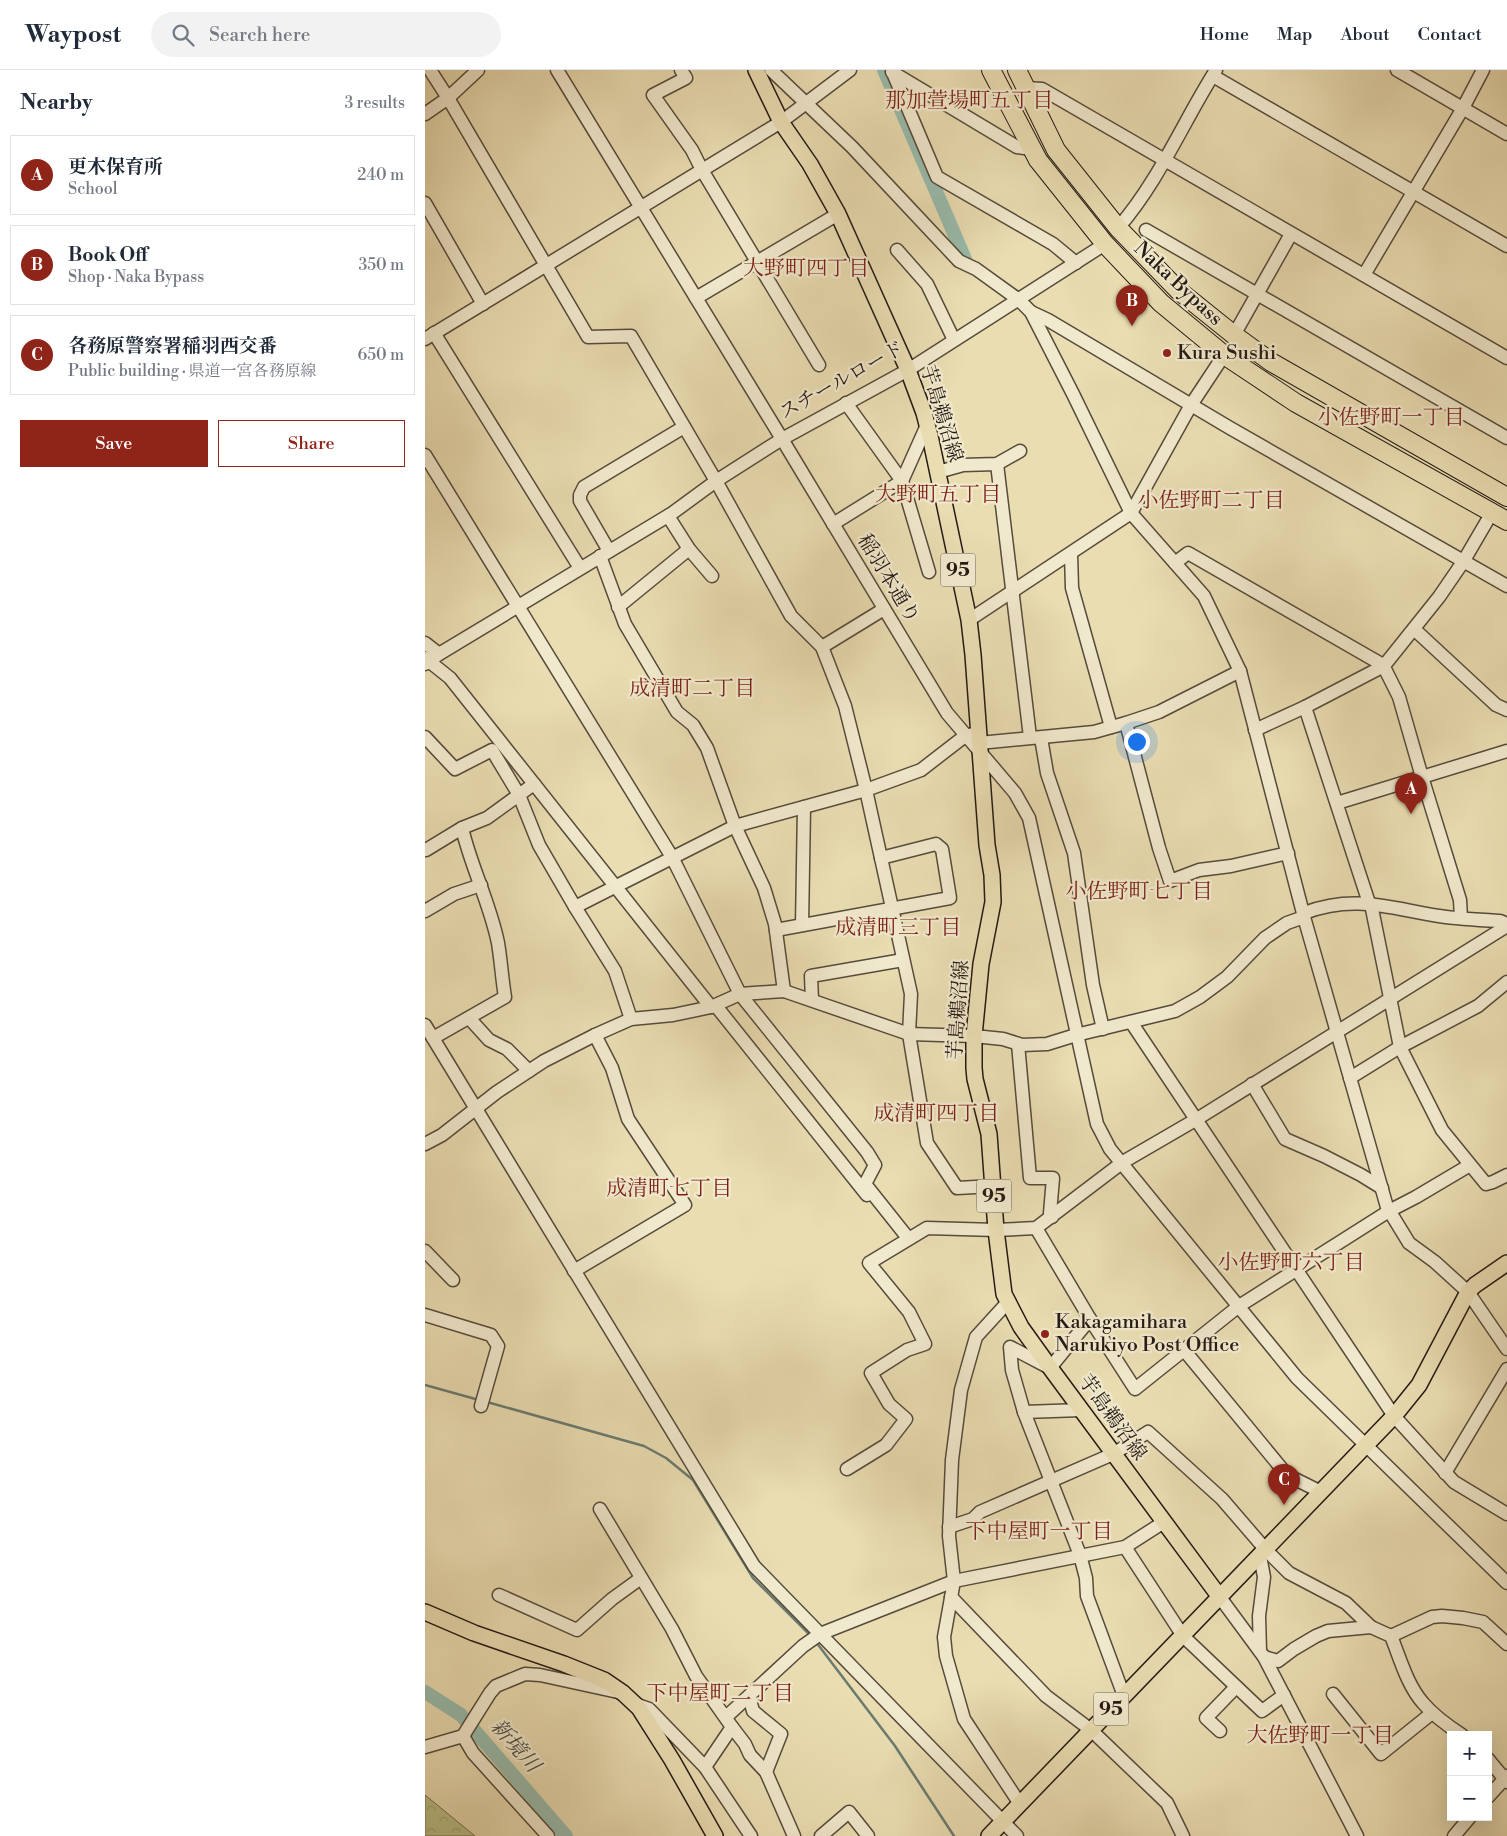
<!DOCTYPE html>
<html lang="en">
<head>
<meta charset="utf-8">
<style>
  body { margin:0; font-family:"Libre Bodoni","Noto Serif JP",serif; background:#f2f2f3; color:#1f2937 }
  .controls { position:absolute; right:15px; bottom:15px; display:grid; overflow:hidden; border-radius:0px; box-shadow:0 5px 20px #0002 }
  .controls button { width:45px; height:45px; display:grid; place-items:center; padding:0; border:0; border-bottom:1px solid #e0e1e3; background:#fff; color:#1f2937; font:25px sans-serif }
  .you { position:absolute; left:711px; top:671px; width:18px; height:18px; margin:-12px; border:4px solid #fff; border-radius:50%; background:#1a73e8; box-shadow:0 0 0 8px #1a73e833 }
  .badge { display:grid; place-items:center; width:32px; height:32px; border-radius:50%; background:#8f2418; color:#fff; font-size:16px; font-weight:700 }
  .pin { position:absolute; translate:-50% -41px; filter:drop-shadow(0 1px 2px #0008) }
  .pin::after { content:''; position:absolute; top:26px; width:18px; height:15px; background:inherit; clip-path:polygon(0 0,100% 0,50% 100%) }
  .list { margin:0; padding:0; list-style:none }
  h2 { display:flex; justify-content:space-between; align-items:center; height:65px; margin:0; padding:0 20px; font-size:21px }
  h2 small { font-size:16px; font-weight:400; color:#747a83 }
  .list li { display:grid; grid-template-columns:32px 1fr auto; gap:15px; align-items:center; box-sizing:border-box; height:80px; margin:0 10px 10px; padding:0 10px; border:1px solid #e0e1e3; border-radius:0px }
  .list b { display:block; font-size:19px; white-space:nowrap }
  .list p { margin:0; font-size:16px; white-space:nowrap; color:#747a83 }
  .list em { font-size:16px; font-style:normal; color:#747a83 }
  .actions { display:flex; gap:10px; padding:15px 20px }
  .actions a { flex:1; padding:11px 0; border:1px solid #8f2418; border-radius:0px; text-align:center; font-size:18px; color:#8f2418 }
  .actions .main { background:#8f2418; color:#fff }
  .icon { flex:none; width:28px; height:28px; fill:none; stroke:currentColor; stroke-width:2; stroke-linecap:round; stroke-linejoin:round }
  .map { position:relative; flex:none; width:1082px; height:1766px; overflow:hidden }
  header { display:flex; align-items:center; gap:30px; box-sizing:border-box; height:70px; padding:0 25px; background:#fff; border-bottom:1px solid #e0e1e3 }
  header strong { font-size:24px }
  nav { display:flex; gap:28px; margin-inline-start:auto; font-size:18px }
  .search { width:350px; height:45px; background:#f2f2f3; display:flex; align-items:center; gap:12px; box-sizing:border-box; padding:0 18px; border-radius:28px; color:#747a83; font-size:19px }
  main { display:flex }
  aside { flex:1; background:#fff }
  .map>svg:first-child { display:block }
  .forest { fill:url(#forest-crowns); stroke:#706d4f }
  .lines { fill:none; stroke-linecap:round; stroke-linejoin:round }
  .stream { stroke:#6a7b70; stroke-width:2.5 }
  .river { stroke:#98bcad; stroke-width:14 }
  .minor-casing { stroke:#564b3c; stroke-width:15 }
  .major-casing { stroke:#251a15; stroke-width:18 }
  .highway-casing { stroke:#251a15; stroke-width:20 }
  .minor { stroke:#f1e9cd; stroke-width:12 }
  .major { stroke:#eaddb2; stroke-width:15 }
  .highway { stroke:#eaddb2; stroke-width:18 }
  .poi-dot { fill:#8f2418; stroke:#f1e9cd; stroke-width:2 }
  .labels { text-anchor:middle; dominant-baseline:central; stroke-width:4.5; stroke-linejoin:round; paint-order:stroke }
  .shield { fill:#f1e9cd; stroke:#62584c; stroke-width:1 }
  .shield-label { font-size:19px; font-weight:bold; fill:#251a15 }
  .street-label { font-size:20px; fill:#251a15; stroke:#f1e9cd }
  .poi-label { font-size:20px; fill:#251a15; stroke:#f1e9cd; text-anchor:start }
  .neighbourhood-label { font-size:21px; fill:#7a1f14; stroke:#f1e9cd }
  .water-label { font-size:21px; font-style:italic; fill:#4d534a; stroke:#f1e9cd }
</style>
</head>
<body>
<header>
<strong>Waypost</strong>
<div class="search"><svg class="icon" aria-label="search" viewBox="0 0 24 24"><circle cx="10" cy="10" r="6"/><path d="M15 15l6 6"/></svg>Search here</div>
<nav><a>Home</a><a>Map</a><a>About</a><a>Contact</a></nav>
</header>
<main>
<aside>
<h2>Nearby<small>3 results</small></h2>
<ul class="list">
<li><span class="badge">A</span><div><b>更木保育所</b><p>School</p></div><em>240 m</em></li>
<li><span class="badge">B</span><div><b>Book Off</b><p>Shop · Naka Bypass</p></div><em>350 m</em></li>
<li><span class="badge">C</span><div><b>各務原警察署稲羽西交番</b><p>Public building · 県道一宮各務原線</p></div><em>650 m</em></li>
</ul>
<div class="actions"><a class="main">Save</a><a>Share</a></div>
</aside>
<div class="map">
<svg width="1082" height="1766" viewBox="0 0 1082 1766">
  <defs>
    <pattern id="forest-crowns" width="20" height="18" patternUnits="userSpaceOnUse" patternTransform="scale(1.25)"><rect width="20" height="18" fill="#bbc089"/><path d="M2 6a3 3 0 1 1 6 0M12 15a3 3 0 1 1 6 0" fill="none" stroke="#a1a475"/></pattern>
  </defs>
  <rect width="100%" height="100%" fill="#eaddb2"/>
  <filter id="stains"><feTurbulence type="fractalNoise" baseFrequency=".004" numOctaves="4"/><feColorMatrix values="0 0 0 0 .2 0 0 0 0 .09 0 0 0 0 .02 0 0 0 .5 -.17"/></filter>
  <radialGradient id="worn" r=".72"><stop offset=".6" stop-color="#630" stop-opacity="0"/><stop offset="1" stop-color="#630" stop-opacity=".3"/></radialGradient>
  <polygon class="forest" points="0,1725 50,1766 0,1766"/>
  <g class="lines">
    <g class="stream">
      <polyline points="0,1315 54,1330"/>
      <polyline points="62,1332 219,1376 241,1388 268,1410 328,1508 386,1566"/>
      <polyline points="391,1572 470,1676 529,1766"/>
    </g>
    <g class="river">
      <polyline points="459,0 540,189"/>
      <polyline points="0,1622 36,1645 141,1766"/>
    </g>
    <g class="minor-casing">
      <g id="minor">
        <polyline points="5,0 23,28 163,267 206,266 291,411 366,546 397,577 420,636 441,720 486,924 484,964 502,1073 532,1118 569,1116"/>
        <polyline points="132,0 357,369 522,643 590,723 604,748 672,1054 685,1079 872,1308 1082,1513"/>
        <polyline points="256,0 261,8 228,25 267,80 277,100 394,295"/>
        <polyline points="346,0 427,77 534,191 551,199 594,230 606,242 648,324 706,443 779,526 815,601 879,847 962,1137 984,1173 1010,1192 1043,1222 1082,1279"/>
        <polyline points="972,0 1082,64"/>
        <polyline points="467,2 592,77 607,79"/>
        <polyline points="468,3 512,107 628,174 651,193"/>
        <polyline points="788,6 1082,176"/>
        <polyline points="601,18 617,19 1082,288"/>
        <polyline points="0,44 23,28 53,0"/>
        <polyline points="0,133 58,234"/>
        <path d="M693,158C734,111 758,52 791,0"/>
        <polyline points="721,160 1082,368"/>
        <polyline points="472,180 502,214 529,270"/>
        <polyline points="939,205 1038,38 1058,0"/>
        <polyline points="271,228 413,144"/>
        <polyline points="606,242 623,250 805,358 1082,516"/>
        <polyline points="9,263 155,498"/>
        <polyline points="809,265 866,164"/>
        <polyline points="0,269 356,52 425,0"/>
        <polyline points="421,333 477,411 504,502"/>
        <polyline points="0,385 247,787 315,924 442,1082 450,1095 440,1114 483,1168"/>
        <polyline points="572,394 605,667"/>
        <polyline points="513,402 538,395 572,394 595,381"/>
        <polyline points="243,446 264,479 287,506"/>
        <polyline points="408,454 477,411 502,355"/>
        <polyline points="184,481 155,431 155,425 159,417 259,357"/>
        <polyline points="646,484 647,518 686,657"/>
        <polyline points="175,486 200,554 252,642 268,655 282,678 310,756 339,818 350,854 359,921"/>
        <polyline points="750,493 763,483 958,595 974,627 997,707 1035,830 1036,848"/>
        <polyline points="193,537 264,479"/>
        <polyline points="544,550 706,443 766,335 799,285"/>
        <polyline points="989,559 1071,635 1082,640"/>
        <polyline points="0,573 14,584"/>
        <polyline points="397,577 459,539"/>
        <polyline points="0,588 25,608 286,937"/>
        <polyline points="0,594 14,584 246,444 291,411 357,369 483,300 680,174"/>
        <polyline points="880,637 944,833"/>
        <polyline points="701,653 734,778 745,811 774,800 806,796 863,783"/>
        <polyline points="830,660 880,637 953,599 962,592 1014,527 1038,492 1062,451"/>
        <polyline points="0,667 30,699 67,680 94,725 114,775 150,837 190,901 206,949"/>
        <polyline points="616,668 622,703 649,783 668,915 678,959"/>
        <polyline points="554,673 669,662 701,653 734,642 815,601"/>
        <polyline points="912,733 1082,681"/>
        <polyline points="1,780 37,758 62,748 109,714"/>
        <polyline points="946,834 975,977 1017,1060 1061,1114 1068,1112 1082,1105"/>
        <polyline points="150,837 310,756 441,720 496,700 540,666 548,664"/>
        <polyline points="0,841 29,824 56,815"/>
        <path d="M879,843C930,824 963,838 1014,846C1034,849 1055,850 1075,851L1082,854"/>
        <polyline points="377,855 379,737"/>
        <polyline points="351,860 525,828 517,779 511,774 456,788"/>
        <polyline points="387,930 386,906 478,890"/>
        <polyline points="291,936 442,1125"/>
        <polyline points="44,948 64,970 82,979 104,1001"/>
        <polyline points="706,952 969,1346 1029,1412 1082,1444"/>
        <polyline points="0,955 329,1496 592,1766"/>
        <path d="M8,968L80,927C77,909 76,891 73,873C65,833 46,797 37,758"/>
        <polyline points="593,974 605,1108 628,1108 625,1143 627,1147"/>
        <polyline points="925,1008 975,977 1053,936 1082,912"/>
        <polyline points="827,1014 860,1069 899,1086 936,1105 957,1118"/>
        <polyline points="0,1074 17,1065 72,1022 119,991 170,965 206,949 248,945 286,937 315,924 359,921 484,964 549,966 578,969 597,975 622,974 651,965 750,941 775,927 802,907 840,868 862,853 879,847"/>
        <polyline points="611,1158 665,1249"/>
        <polyline points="0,1181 28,1210"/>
        <polyline points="149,1201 260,1135 203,1049 187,998 170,965"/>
        <polyline points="582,1233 551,1267 536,1320 527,1390 524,1466 529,1511 519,1567 521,1586 539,1649 595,1734"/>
        <polyline points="0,1245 66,1265 73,1276 56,1336"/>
        <polyline points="759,1280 862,1405 896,1422"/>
        <polyline points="599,1342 656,1340"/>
        <polyline points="422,1399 461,1375 481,1349 464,1334 446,1303 482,1280 500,1274 484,1242 444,1193 502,1158 571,1160 611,1158 698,1092 772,1049 1082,856"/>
        <polyline points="1020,1403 1082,1299"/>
        <polyline points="175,1439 247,1559 271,1606 307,1657 280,1697 326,1766"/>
        <polyline points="524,1457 548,1449 555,1442 688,1384 723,1362 797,1429 841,1480 864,1503 921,1533 946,1557"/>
        <polyline points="700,1477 758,1566 837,1641 859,1625"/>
        <polyline points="74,1525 152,1560 187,1529 216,1508"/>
        <polyline points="794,1526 839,1587 932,1766"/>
        <polyline points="526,1527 621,1626 666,1660 742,1733 758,1766"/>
        <polyline points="966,1566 1007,1547 1017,1546 1038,1548 1058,1552 1082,1574"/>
        <polyline points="835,1581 834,1546 839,1507 835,1486"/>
        <path d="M839,1587L853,1591L869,1579L891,1566L903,1561L946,1557L966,1566C975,1588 982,1615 998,1633C1009,1646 1023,1656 1037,1665"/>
        <polyline points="908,1624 956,1684 1007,1643"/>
        <polyline points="324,1626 328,1641 356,1664 341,1702"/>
        <polyline points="699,1626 662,1526 661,1508 655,1485 599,1342 587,1300 585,1277 625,1298 665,1249 710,1319 814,1236 964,1141 991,1127 1045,1095"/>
        <polyline points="210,1634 224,1639 280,1697"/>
        <polyline points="301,1647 378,1576 395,1564 529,1511 700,1477 739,1452"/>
        <polyline points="307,1657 320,1674 325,1685 341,1702 369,1766"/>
        <polyline points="795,1661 781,1648 811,1617"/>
        <polyline points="38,1666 48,1683 123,1766"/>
        <polyline points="0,1677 38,1666 65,1623 71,1616 100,1604 115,1605 193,1622"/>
        <polyline points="1063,1689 1082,1712"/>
        <polyline points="1063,1727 1082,1706"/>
        <polyline points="396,1766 424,1742 443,1766"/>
        <polyline points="1029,1766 1045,1747"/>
      </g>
    </g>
    <g class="major-casing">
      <g id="major">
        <polyline points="331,0 356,52 385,94 413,144 483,300 499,343 505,366 544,550 548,585 562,775 567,805 568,832 556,894 549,966 549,998 550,1009 564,1064 571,1160 579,1224 596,1257 629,1303 794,1526"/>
        <polyline points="0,1542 49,1563 139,1594 179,1610 198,1623 214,1638 247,1690 290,1766"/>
        <polyline points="564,1766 969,1346 994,1315 1043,1222 1050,1215 1082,1193"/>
      </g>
    </g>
    <g class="highway-casing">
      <g id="highway">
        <polyline points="566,0 613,90 680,174 736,233 799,285 871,333 1082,451"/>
        <polyline points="592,0 631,80 693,158 753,220 809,265 846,292 1082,427"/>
      </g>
    </g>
    <use href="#minor" class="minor"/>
    <use href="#major" class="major"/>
    <use href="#highway" class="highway"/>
  </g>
  <g class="poi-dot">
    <circle cx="742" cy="283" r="5"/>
    <circle cx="620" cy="1264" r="5"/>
  </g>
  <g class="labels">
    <g class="shield">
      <rect x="515.5" y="483.5" width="35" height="33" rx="4"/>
      <rect x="551.5" y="1109.5" width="35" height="33" rx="4"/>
      <rect x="668.5" y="1622.5" width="35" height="33" rx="4"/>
    </g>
    <g class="shield-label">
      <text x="533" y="500">95</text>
      <text x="569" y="1126">95</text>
      <text x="686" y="1639">95</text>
    </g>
    <g class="street-label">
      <text transform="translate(753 214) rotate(43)">Naka Bypass</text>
      <text transform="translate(417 311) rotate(-29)">スチールロード</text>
      <text transform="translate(516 344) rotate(73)">芋島鵜沼線</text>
      <text transform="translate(463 509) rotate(59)">稲羽本通り</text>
      <text transform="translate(534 940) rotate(-86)">芋島鵜沼線</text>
      <text transform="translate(687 1348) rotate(54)">芋島鵜沼線</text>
    </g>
    <g class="poi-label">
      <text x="752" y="283">Kura Sushi</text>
      <text x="630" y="1252">Kakagamihara<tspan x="630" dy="23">Narukiyo Post Office</tspan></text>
    </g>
    <g class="neighbourhood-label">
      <text x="544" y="31">那加萱場町五丁目</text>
      <text x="381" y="199">大野町四丁目</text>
      <text x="966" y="348">小佐野町一丁目</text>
      <text x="513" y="425">大野町五丁目</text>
      <text x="786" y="431">小佐野町二丁目</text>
      <text x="267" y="619">成清町二丁目</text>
      <text x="714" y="822">小佐野町七丁目</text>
      <text x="473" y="858">成清町三丁目</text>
      <text x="511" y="1044">成清町四丁目</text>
      <text x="244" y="1119">成清町七丁目</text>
      <text x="866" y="1193">小佐野町六丁目</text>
      <text x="614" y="1462">下中屋町一丁目</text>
      <text x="295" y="1624">下中屋町二丁目</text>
      <text x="895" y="1666">大佐野町一丁目</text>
    </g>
    <g class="water-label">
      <text transform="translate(90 1676) rotate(49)">新境川</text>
    </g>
  </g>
  <rect width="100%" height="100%" filter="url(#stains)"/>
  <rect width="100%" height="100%" fill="url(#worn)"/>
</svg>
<div class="controls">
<button>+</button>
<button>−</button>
</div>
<div class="you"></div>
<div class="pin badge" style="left:986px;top:744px">A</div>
<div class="pin badge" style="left:707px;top:256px">B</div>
<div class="pin badge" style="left:859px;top:1435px">C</div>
</div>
</main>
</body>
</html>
